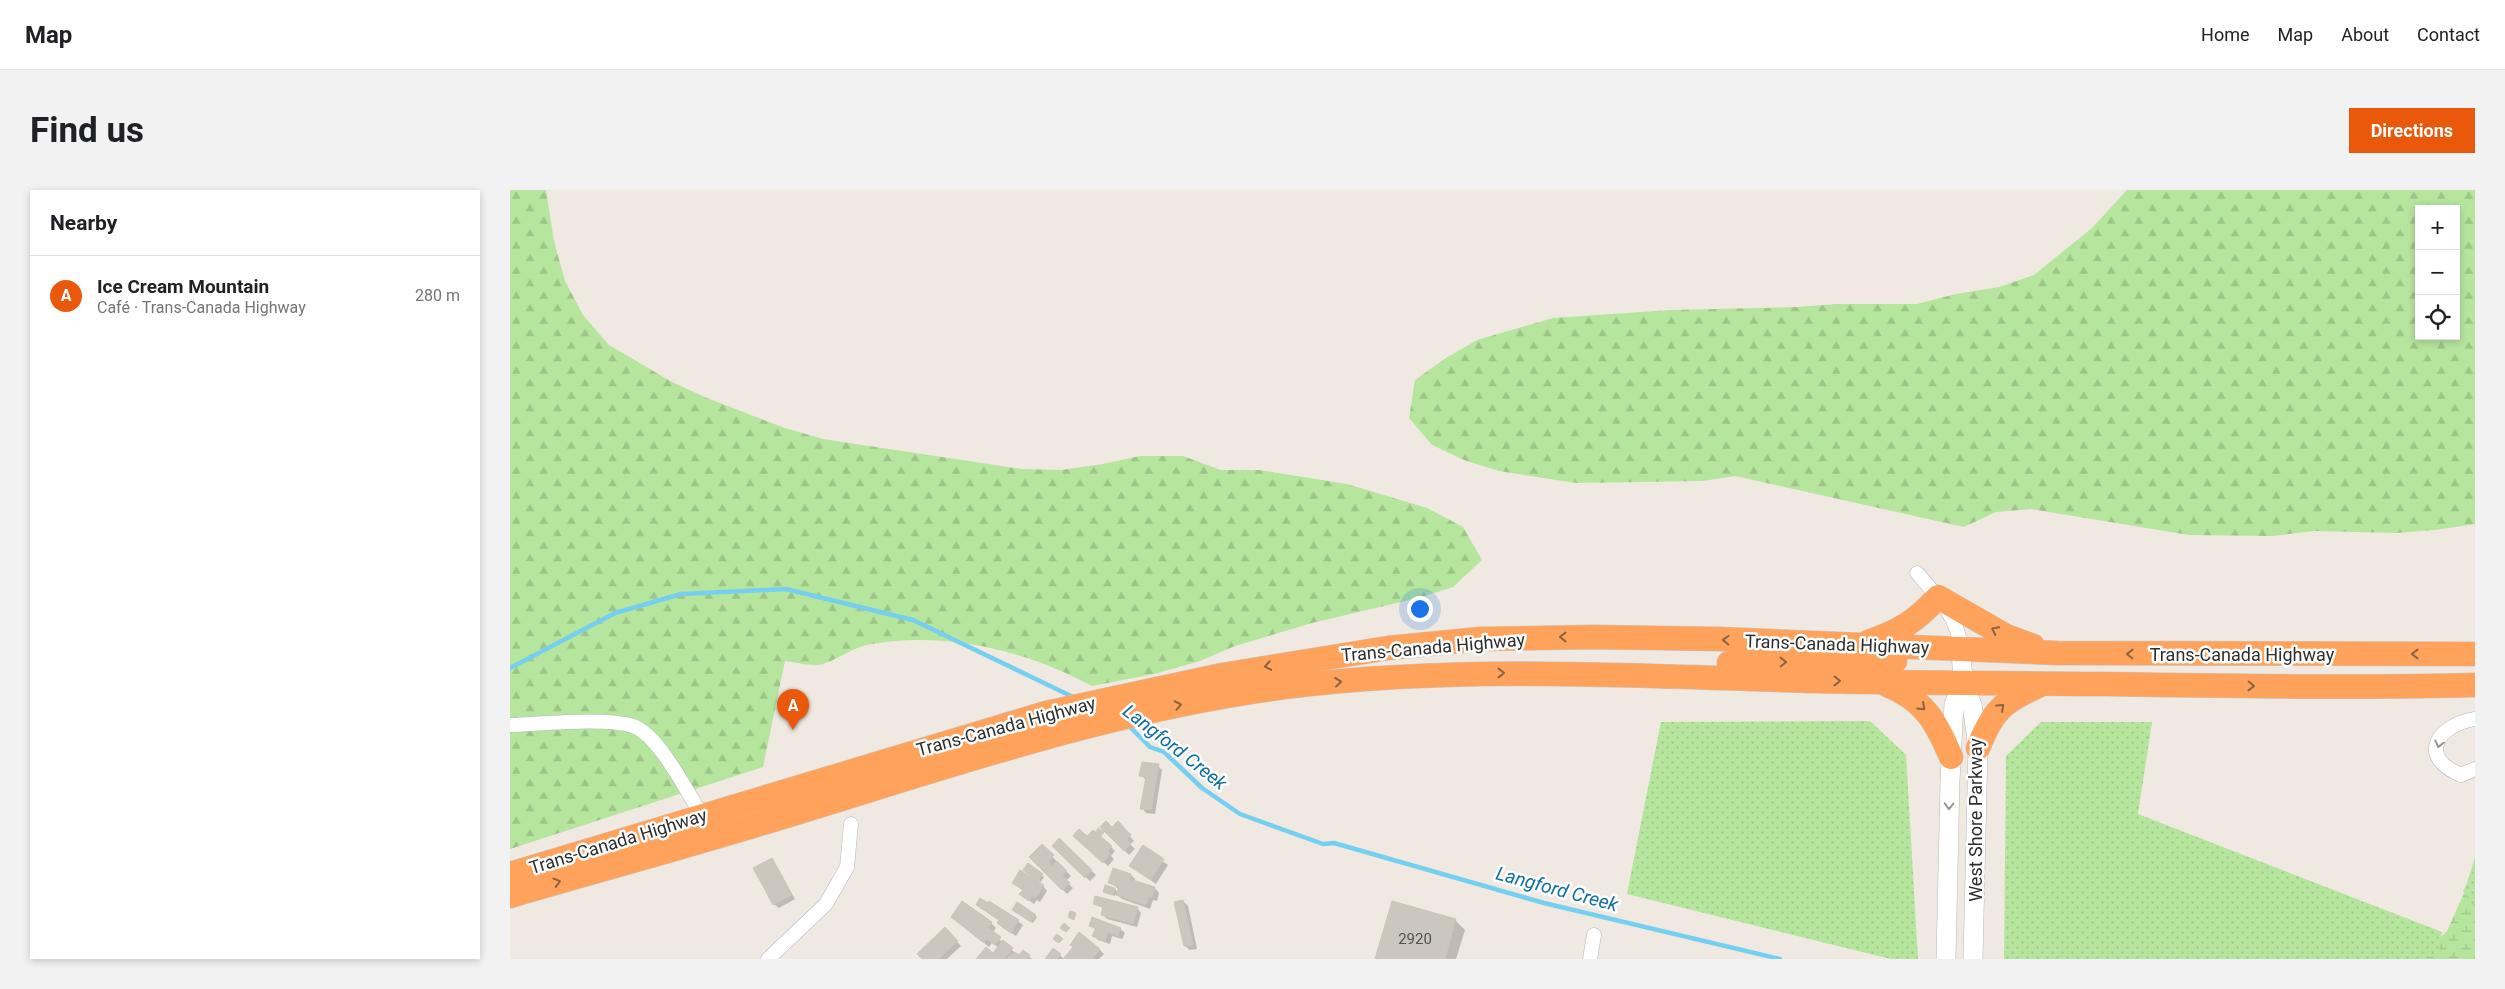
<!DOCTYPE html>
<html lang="en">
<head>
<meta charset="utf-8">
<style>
  body { margin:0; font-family:Roboto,sans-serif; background:#f2f2f2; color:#202124 }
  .controls { position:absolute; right:15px; top:15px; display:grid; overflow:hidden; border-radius:0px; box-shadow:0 2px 8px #0003 }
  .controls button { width:45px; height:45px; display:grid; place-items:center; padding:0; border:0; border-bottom:1px solid #e0e0e0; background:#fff; color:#202124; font:25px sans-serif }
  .you { position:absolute; left:909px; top:418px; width:18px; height:18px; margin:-12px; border:4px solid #fff; border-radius:50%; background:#1a73e8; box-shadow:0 0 0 8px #1a73e833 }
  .badge { display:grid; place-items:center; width:32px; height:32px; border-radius:50%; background:#ea580c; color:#fff; font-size:16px; font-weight:700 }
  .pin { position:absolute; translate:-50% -41px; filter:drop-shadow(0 1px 2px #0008) }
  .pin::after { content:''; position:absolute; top:26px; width:18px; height:15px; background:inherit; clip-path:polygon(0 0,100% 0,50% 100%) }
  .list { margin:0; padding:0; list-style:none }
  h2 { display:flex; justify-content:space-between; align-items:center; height:65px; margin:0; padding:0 20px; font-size:21px }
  h2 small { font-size:16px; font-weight:400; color:#757577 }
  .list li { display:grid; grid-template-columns:32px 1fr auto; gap:15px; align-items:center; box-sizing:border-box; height:80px; padding:0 20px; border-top:1px solid #e0e0e0 }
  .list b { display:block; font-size:19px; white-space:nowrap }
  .list p { margin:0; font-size:16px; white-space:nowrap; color:#757577 }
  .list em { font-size:16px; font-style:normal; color:#757577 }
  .icon { flex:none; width:28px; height:28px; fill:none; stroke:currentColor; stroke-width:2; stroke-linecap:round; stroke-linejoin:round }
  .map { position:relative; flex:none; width:1965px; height:769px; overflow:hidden; border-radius:0px }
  header { display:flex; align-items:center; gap:30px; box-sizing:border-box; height:70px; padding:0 25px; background:#fff; border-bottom:1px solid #e0e0e0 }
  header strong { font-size:24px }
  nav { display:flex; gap:28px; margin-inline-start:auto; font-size:18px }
  .intro { display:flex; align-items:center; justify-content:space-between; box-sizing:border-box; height:120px; padding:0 30px }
  h1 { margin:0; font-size:35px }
  .button { padding:12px 22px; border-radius:0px; background:#ea580c; color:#fff; font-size:18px; font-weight:700 }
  main { display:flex; gap:30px; padding:0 30px }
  aside { flex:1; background:#fff; border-radius:0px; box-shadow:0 2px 8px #0003 }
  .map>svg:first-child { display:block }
  .forest { fill:url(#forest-firs); fill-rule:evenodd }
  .wetland { fill:url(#wetland-marsh) }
  .park { fill:url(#park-dots) }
  .shadow { fill:#0003 }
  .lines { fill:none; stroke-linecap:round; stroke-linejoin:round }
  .stream { stroke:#75cff0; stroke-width:4.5 }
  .building { fill:#cbc7bf; stroke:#cbc5ba }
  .street-casing { stroke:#b4b7c1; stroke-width:15 }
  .secondary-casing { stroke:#b4b7c1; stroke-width:20 }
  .highway-casing { stroke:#c9c9c9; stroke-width:25 }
  .street { stroke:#fff; stroke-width:14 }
  .secondary { stroke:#fff; stroke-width:19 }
  .highway { stroke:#ffa35c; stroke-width:24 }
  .oneway { stroke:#8c6343 }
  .oneway2 { stroke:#969696 }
  .labels { text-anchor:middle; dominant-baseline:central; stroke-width:5; stroke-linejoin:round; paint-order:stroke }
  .number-label { font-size:15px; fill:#555452 }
  .street-label { font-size:18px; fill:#2e2e2e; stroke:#fff }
  .water-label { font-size:19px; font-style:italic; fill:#0d6fa3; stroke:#fff }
</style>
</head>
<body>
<header>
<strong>Map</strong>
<nav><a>Home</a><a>Map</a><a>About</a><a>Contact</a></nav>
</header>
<div class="intro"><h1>Find us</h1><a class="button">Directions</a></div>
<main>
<aside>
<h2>Nearby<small></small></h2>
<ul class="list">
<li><span class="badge">A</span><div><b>Ice Cream Mountain</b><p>Café · Trans-Canada Highway</p></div><em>280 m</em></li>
</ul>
</aside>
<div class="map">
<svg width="1965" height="769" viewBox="0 0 1965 769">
  <defs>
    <pattern id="forest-firs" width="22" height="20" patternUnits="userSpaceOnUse" patternTransform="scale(1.25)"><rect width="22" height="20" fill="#b6e59e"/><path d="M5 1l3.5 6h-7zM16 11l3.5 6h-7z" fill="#9dc588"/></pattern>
    <pattern id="wetland-marsh" width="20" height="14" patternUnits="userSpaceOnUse" patternTransform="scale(1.25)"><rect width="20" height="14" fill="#b6e59e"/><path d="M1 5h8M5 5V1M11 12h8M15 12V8" fill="none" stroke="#9dc588"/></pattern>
    <pattern id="park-dots" width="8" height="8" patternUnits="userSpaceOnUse" patternTransform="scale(1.25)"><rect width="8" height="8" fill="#b6e59e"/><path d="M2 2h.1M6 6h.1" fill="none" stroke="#9dc588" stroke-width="1.8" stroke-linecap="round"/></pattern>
  </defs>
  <rect width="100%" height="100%" fill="#efe9e1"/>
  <g class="forest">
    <path d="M0,0H36L44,51L55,91L73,125L99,155L162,192L197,208L275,238L313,249L512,279L551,280L593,274L630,266H673L711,280H749L837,294L917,318L953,337L972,370L943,397L908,408L802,433L725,456L690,471L644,484L582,496C516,460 436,441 361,454C341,458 331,468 313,474C303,477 285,472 275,471L253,577L0,659Z"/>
    <path d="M1617,0H1965V334L1925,340L1887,343L1805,341L1762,346L1679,345L1521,319L1486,322L1454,337L1225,286L1192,291L1066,293L989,281L954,270L922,255L899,228L905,190L936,168L967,150L1043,128L1161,120L1287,117L1326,114H1407L1446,104L1489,97L1524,85L1582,38ZM1909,19H1946V146H1909Z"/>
  </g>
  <polygon class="wetland" points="1965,667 1965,769 1909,769 1937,741 1954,703"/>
  <g class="park">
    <polygon points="1360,531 1396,565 1408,769 1381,769 1117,704 1151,532"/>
    <polygon points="1531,532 1642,532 1628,624 1932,742 1930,758 1917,769 1494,769 1496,566"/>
    <polygon points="1965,677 1965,714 1962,714 1953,701"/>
  </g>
  <g class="shadow">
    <polygon points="648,576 652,580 645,624 636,623 632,618 636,590 631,585"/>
    <polygon points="608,633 624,651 620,654 625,659 619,665 592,637 602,639"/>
    <polygon points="565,646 601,657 605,661 601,666 604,669 598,676"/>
    <polygon points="549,650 586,685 580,691 543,656"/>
    <polygon points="532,656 561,686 556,691 563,698 557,704 521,667"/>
    <polygon points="633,657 658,675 646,694 621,676"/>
    <polygon points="261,669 285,709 269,718 264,714"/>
    <polygon points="518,675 534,687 531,692 516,681"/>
    <polygon points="621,685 625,689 624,692 645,698 649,703 647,711 643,710 640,719 612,709 606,703 605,706 594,702 605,699 608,703 609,699 599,692"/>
    <polygon points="503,692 533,696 537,701 530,712 527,710 524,714 511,704 513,701"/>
    <polygon points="673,711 678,716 687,759 680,760 675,756"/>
    <polygon points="480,712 513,735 506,746 493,738 489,733 490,731 468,715 478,715"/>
    <polygon points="453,713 481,733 486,738 482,743 510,767 514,762 522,769 468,769 483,765 489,758 482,753 479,757 447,731"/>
    <polygon points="584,713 627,718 631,723 627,737 597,729 593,725 594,719"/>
    <polygon points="505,722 525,726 527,727 523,733"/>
    <polygon points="945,730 955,740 946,769 866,769"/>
    <polygon points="580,735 610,739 615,743 612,749 602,746 600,754 588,750 584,746 586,740"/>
    <polygon points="435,739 451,756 437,769 414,769"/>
    <polygon points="589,759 594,764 589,769 555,769"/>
    <polygon points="544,760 550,765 554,769 536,769"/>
  </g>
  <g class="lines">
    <g class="stream">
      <polyline points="0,478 105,423 171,404 276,399 403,430 563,507"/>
      <polyline points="617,534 640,557 654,562 692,598 730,624 813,654 824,653 1034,713 1270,769"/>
    </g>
  </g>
  <g class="building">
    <polygon points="632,572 649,574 641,620 630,619 636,587 629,586"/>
    <polygon points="596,631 602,637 608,631 621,645 617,649 621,654 614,661 590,637"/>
    <polygon points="588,638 594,642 591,646 586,642"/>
    <polygon points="569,639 577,646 583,640 602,656 598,661 600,664 593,673 563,646"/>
    <polygon points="549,648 582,680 575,688 542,656"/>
    <polygon points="532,654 544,665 538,671 542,676 547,671 557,681 552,685 560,693 552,700 519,667"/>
    <polygon points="633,655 654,669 641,690 619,676"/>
    <polygon points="262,668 272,686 253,696 243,678"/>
    <polygon points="518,673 533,684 528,691 513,680"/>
    <polygon points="603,678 621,684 619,689 645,697 642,707 639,706 636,715 606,705 609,696 598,693"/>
    <polygon points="510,680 534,695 525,708 522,706 519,711 509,704 513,700 502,693"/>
    <polygon points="272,686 282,705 263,715 253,696"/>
    <polygon points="595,695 605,698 603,705 593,702"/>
    <polygon points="585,706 628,717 623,734 591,725 593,717 583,714"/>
    <polygon points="470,708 478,713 479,711 509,730 501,743 487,733 489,730 466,715"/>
    <polygon points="673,710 683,755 674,756 664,712"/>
    <polygon points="452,711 482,732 478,738 491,747 485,755 477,749 474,753 441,727"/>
    <polygon points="882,711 946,729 935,769 865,769"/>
    <polygon points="507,712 526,725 521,732 502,720"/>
    <polygon points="560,721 566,723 564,730 558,727"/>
    <polygon points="582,727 611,738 608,746 598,742 595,751 582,746 586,738 579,736"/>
    <polygon points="554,733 560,738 556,742 550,738"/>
    <polygon points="435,737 448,751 428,769 412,769 407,764"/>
    <polygon points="569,742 590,759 582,769 553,769 563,757 560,755"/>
    <polygon points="547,744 553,749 549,753 543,749"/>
    <polygon points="493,750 503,758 494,769 466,769 476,757 483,763"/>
    <polygon points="543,758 551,764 547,769 535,769"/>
    <polygon points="513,760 520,765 517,769 496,769 505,762 509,765"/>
  </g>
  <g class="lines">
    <g class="street-casing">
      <g id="street">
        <path d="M1407,383C1427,406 1449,428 1451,460"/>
        <path d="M1965,529C1927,535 1907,567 1951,585L1965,579"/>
        <path d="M0,535C31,534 96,527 123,536C148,544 178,603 192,626"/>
        <polyline points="258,769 316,714 337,677 341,634"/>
        <polyline points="1080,769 1084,745"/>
      </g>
    </g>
    <g class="secondary-casing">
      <g id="secondary">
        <polyline points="1451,460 1453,493 1462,515 1468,558 1463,769"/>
        <polyline points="1436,769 1440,591 1444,514 1453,493"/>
      </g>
    </g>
    <g class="highway-casing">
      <g id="highway">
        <path d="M1358,452C1390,441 1405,432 1428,407L1496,446L1523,456"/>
        <polyline points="1219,473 1385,471"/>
        <path d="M1377,495C1414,510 1426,531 1441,567"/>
        <path d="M1468,558C1482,522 1492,512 1528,496"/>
        <polyline points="0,684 536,523 712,485 878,458 970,449 1084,447 1210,449 1547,463 1965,464"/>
        <path d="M0,706C96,678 193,652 289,622C452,572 613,517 783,496C956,475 1130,486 1304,491C1401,493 1497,493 1594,494C1718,496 1841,498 1965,495"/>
      </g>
    </g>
    <use href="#street" class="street"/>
    <use href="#secondary" class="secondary"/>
    <use href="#highway" class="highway"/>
  </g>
  <defs><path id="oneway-chevron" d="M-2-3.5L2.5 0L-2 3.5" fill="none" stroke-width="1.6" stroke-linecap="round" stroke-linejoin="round" transform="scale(1.25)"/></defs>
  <g class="oneway">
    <use href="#oneway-chevron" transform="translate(1485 440) rotate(-153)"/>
    <use href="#oneway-chevron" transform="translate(1053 447) rotate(180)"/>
    <use href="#oneway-chevron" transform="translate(1216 450) rotate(-178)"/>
    <use href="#oneway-chevron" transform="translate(1620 464) rotate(-179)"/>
    <use href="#oneway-chevron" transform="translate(1905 464) rotate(180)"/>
    <use href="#oneway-chevron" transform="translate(1273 472) rotate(-1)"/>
    <use href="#oneway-chevron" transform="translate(758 476) rotate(170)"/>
    <use href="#oneway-chevron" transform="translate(991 483)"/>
    <use href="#oneway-chevron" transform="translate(1327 491) rotate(1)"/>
    <use href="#oneway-chevron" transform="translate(828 492) rotate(-6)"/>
    <use href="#oneway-chevron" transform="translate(1741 496) rotate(1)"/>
    <use href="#oneway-chevron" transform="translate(668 515) rotate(-12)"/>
    <use href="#oneway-chevron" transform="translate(1412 517) rotate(43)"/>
    <use href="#oneway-chevron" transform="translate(1491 517) rotate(-42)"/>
    <use href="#oneway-chevron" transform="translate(47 692) rotate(-16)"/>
  </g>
  <g class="oneway2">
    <use href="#oneway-chevron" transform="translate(1929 554) rotate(103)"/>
    <use href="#oneway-chevron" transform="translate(1439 616) rotate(91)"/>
  </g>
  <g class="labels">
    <g class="number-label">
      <text x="905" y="749">2920</text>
    </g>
    <g class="street-label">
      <text transform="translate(1327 454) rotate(2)">Trans-Canada Highway</text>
      <text transform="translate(923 457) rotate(-5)">Trans-Canada Highway</text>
      <text x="1732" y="464">Trans-Canada Highway</text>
      <text transform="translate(496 536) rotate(-15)">Trans-Canada Highway</text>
      <text transform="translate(1465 630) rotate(-90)">West Shore Parkway</text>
      <text transform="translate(108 651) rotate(-17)">Trans-Canada Highway</text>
    </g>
    <g class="water-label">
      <text transform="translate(665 557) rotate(38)">Langford Creek</text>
      <text transform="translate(1047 699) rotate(15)">Langford Creek</text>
    </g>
  </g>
</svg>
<div class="controls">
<button>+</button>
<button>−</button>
<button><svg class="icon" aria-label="locate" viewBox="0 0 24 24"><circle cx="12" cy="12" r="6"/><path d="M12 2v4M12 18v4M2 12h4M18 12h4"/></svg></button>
</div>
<div class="you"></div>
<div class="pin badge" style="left:283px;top:540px">A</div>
</div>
</main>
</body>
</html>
